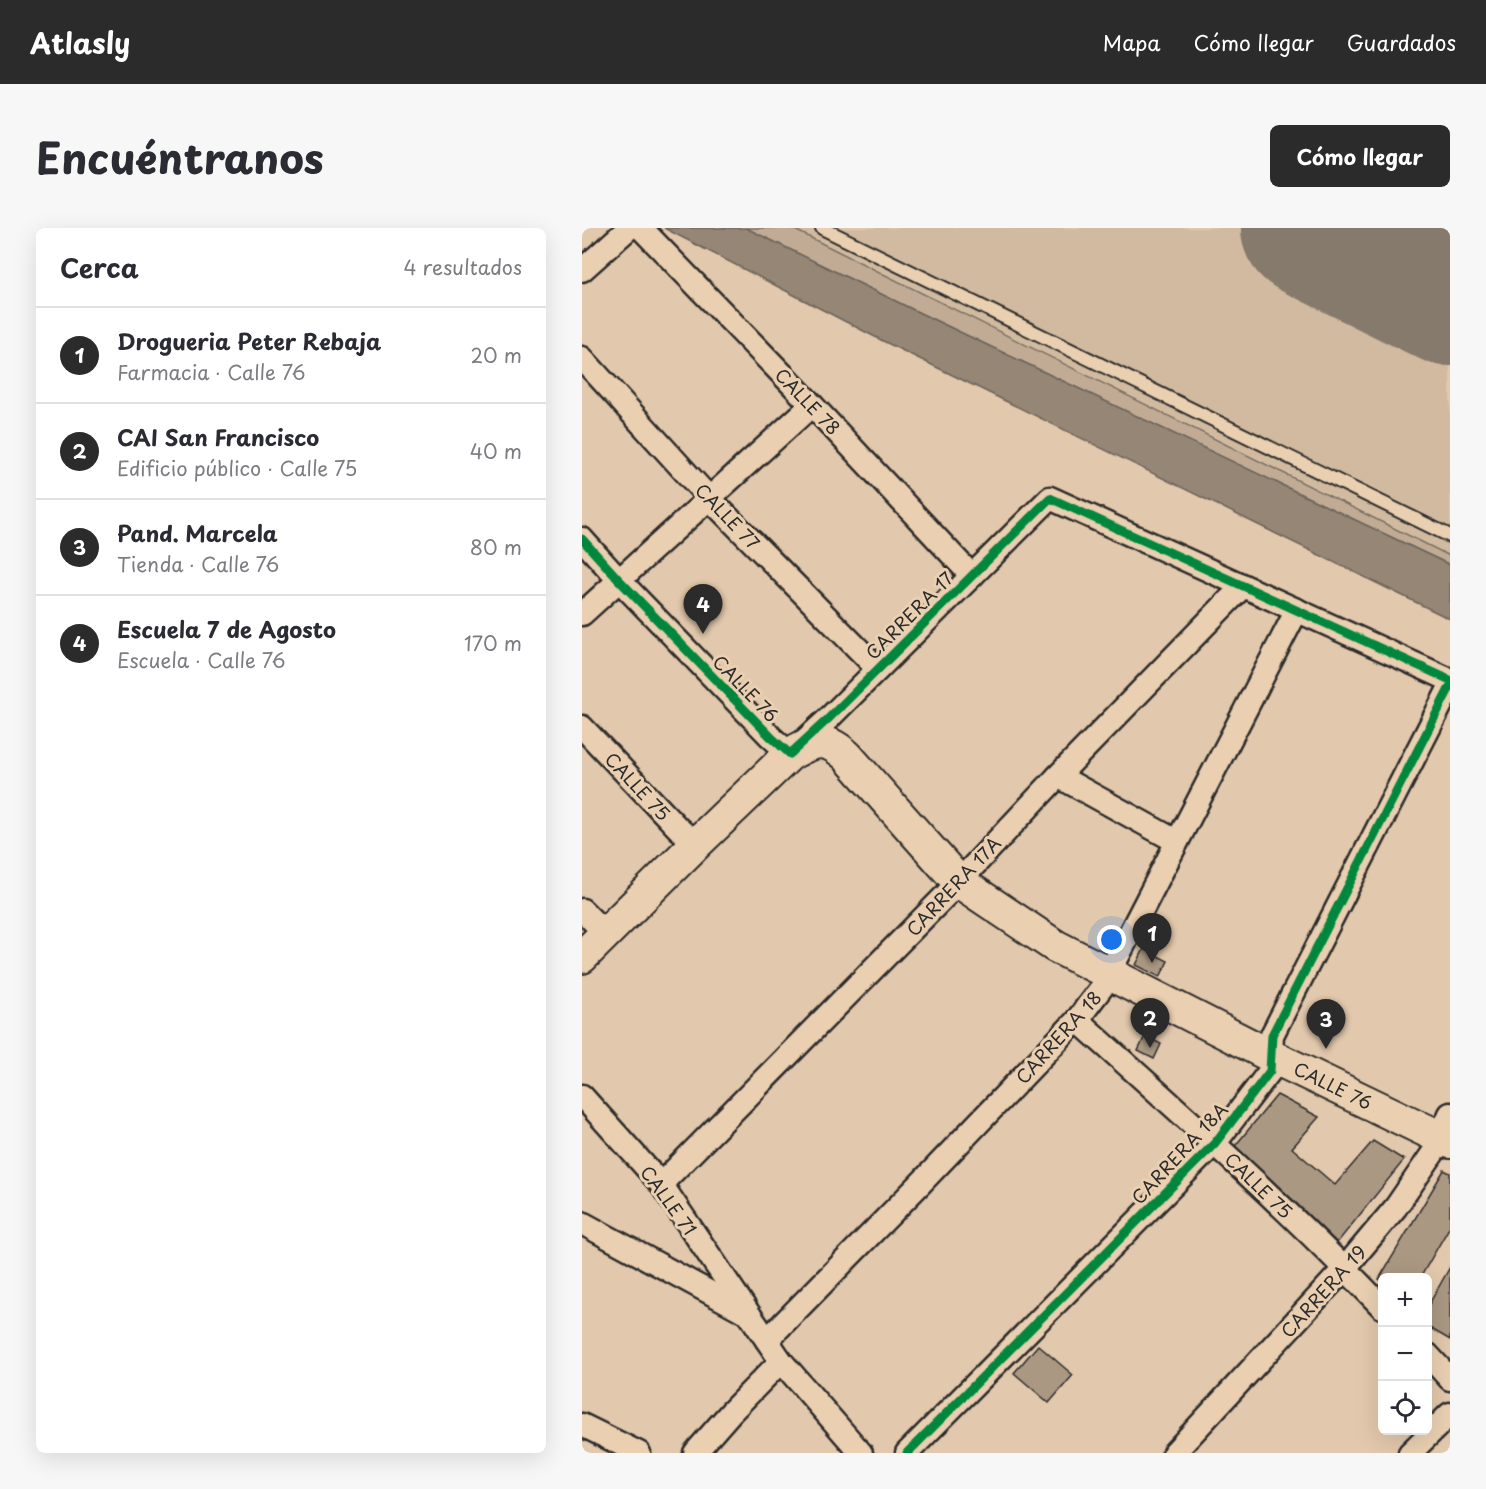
<!DOCTYPE html>
<html lang="es">
<head>
<meta charset="utf-8">
<style>
  body { margin:0; font-family:"Playpen Sans",sans-serif; background:#f7f7f7; color:#2b2b33 }
  .controls { position:absolute; right:18px; bottom:18px; display:grid; overflow:hidden; border-radius:9px; box-shadow:0 6px 24px #0002 }
  .controls button { width:54px; height:54px; display:grid; place-items:center; padding:0; border:0; border-bottom:2px solid #e1e1e2; background:#fff; color:#2b2b33; font:30px sans-serif }
  .you { position:absolute; left:530px; top:712px; width:21px; height:21px; margin:-15px; border:4px solid #fff; border-radius:50%; background:#1a73e8; box-shadow:0 0 0 9px #1a73e833 }
  .badge { display:grid; place-items:center; width:39px; height:39px; border-radius:50%; background:#2b2b2b; color:#fff; font-size:20px; font-weight:700 }
  .pin { position:absolute; translate:-50% -50px; filter:drop-shadow(0 2px 3px #0008) }
  .pin::after { content:''; position:absolute; top:32px; width:21px; height:18px; background:inherit; clip-path:polygon(0 0,100% 0,50% 100%) }
  .list { margin:0; padding:0; list-style:none }
  h2 { display:flex; justify-content:space-between; align-items:center; height:78px; margin:0; padding:0 24px; font-size:26px }
  h2 small { font-size:20px; font-weight:400; color:#7c7c81 }
  .list li { display:grid; grid-template-columns:39px 1fr auto; gap:18px; align-items:center; box-sizing:border-box; height:96px; padding:0 24px; border-top:2px solid #e1e1e2 }
  .list b { display:block; font-size:22px; white-space:nowrap }
  .list p { margin:0; font-size:20px; white-space:nowrap; color:#7c7c81 }
  .list em { font-size:20px; font-style:normal; color:#7c7c81 }
  .icon { flex:none; width:33px; height:33px; fill:none; stroke:currentColor; stroke-width:2; stroke-linecap:round; stroke-linejoin:round }
  .map { position:relative; flex:none; width:868px; height:1225px; overflow:hidden; border-radius:9px }
  header { display:flex; align-items:center; gap:36px; box-sizing:border-box; height:84px; padding:0 30px; background:#2b2b2b; color:#fff }
  header strong { font-size:28px }
  nav { display:flex; gap:33px; margin-inline-start:auto; font-size:21px }
  .intro { display:flex; align-items:center; justify-content:space-between; box-sizing:border-box; height:144px; padding:0 36px }
  h1 { margin:0; font-size:42px }
  .button { padding:15px 27px; border-radius:9px; background:#2b2b2b; color:#fff; font-size:21px; font-weight:700 }
  main { display:flex; gap:36px; padding:0 36px }
  aside { flex:1; background:#fff; border-radius:9px; box-shadow:0 6px 24px #0002 }
  .map>svg:first-child { display:block }
  .built { fill:#d1baa0 }
  .green { fill:#c1ab94; stroke:#766b60; stroke-width:1.5 }
  .water { fill:#958676; stroke:#6b6258; stroke-width:1.5 }
  .lines { fill:none; stroke-linecap:round; stroke-linejoin:round }
  .runway { stroke:#867a6c; stroke-width:138 }
  .building { fill:#aa9883; stroke:#2b2b2b; stroke-width:1.5 }
  .lane-casing { stroke:#2b2b2b; stroke-width:16 }
  .street-casing { stroke:#2b2b2b; stroke-width:27 }
  .secondary-casing { stroke:#2b2b2b; stroke-width:36 }
  .lane { stroke:#eacfb1; stroke-width:12 }
  .street { stroke:#eacfb1; stroke-width:22 }
  .secondary { stroke:#eacfb1; stroke-width:32 }
  .cycleway-casing { stroke:#eacfb1; stroke-width:13 }
  .cycleway { stroke:#00873e; stroke-width:9 }
  .labels { text-anchor:middle; dominant-baseline:central; stroke-width:6; stroke-linejoin:round; paint-order:stroke }
  .street-label { font-size:18px; fill:#2b2b2b; stroke:#eacfb1 }
</style>
</head>
<body>
<header>
<strong>Atlasly</strong>
<nav><a>Mapa</a><a>Cómo llegar</a><a>Guardados</a></nav>
</header>
<div class="intro"><h1>Encuéntranos</h1><a class="button">Cómo llegar</a></div>
<main>
<aside>
<h2>Cerca<small>4 resultados</small></h2>
<ul class="list">
<li><span class="badge">1</span><div><b>Drogueria Peter Rebaja</b><p>Farmacia · Calle 76</p></div><em>20 m</em></li>
<li><span class="badge">2</span><div><b>CAI San Francisco</b><p>Edificio público · Calle 75</p></div><em>40 m</em></li>
<li><span class="badge">3</span><div><b>Pand. Marcela</b><p>Tienda · Calle 76</p></div><em>80 m</em></li>
<li><span class="badge">4</span><div><b>Escuela 7 de Agosto</b><p>Escuela · Calle 76</p></div><em>170 m</em></li>
</ul>
</aside>
<div class="map">
<svg width="868" height="1225" viewBox="0 0 868 1225">
  <rect width="100%" height="100%" fill="#e2c8ac"/>
  <filter id="ink" filterUnits="userSpaceOnUse"><feTurbulence type="fractalNoise" baseFrequency=".0167" numOctaves="2"/><feDisplacementMap in="SourceGraphic" scale="12" xChannelSelector="R" yChannelSelector="G"/><feConvolveMatrix kernelMatrix="1 2 1 2 8 2 1 2 1" color-interpolation-filters="sRGB"/></filter>
  <g filter="url(#ink)">
    <polygon class="built" points="209,0 868,0 868,327 759,272"/>
    <polygon class="green" points="164,0 209,0 868,328 868,337 340,86"/>
    <polygon class="water" points="82,0 164,0 340,86 868,337 868,391 301,113"/>
    <g class="lines">
      <polyline class="runway" points="728,0 868,69"/>
    </g>
    <g class="building">
      <polygon points="562,721 586,733 578,749 554,737"/>
      <polygon points="563,808 579,816 572,831 556,823"/>
      <polygon points="695,867 737,889 710,920 753,957 791,913 822,932 755,1015 653,918"/>
      <polygon points="862,942 868,945 868,998 838,1050 800,1050 800,1053 797,1051"/>
      <polygon points="868,1039 868,1112 846,1099 846,1078"/>
      <polygon points="456,1117 491,1147 467,1175 432,1145"/>
    </g>
    <g class="lines">
      <g class="lane-casing">
        <polyline id="lane" points="240,0 868,308"/>
      </g>
      <g class="street-casing">
        <g id="street">
          <polyline points="59,0 230,177 390,348"/>
          <polyline points="0,42 47,0"/>
          <polyline points="0,130 127,270 296,441"/>
          <polyline points="0,311 37,352 189,509 208,526 246,491 468,270 868,452"/>
          <polyline points="0,386 230,177"/>
          <polyline points="0,499 96,600 114,616"/>
          <polyline points="476,548 594,613"/>
          <polyline points="0,682 24,706"/>
          <path d="M495,792C599,885 704,978 800,1079"/>
          <polyline points="0,868 79,956 199,1133 279,1225"/>
          <polyline points="79,956 367,664 476,548 661,358"/>
          <polyline points="0,995 160,1082"/>
          <polyline points="185,1112 337,957 495,792 520,759 715,382"/>
          <polyline points="846,1127 868,1151"/>
          <polyline points="0,1197 57,1225"/>
          <polyline points="113,1225 149,1184 199,1133"/>
          <polyline points="325,1225 633,915 688,843 690,807 868,459"/>
          <polyline points="592,1225 763,1040 814,979 853,922 868,886"/>
          <polyline points="828,1225 868,1186"/>
        </g>
      </g>
      <g class="secondary-casing">
        <path id="secondary" d="M0,729L114,616L208,526C233,512 243,508 265,528L376,653L473,718L689,828L868,914"/>
      </g>
      <use href="#lane" class="lane"/>
      <use href="#street" class="street"/>
      <use href="#secondary" class="secondary"/>
      <g class="cycleway-casing">
        <g id="cycleway">
          <polyline points="0,311 37,352 189,509 208,526 246,491 468,270 868,452"/>
          <polyline points="325,1225 633,915 688,843 690,807 868,459"/>
        </g>
      </g>
      <use href="#cycleway" class="cycleway"/>
    </g>
  </g>
  <g class="labels">
    <g class="street-label">
      <text transform="translate(226 173) rotate(46)">CALLE 78</text>
      <text transform="translate(146 288) rotate(46)">CALLE 77</text>
      <text transform="translate(327 387) rotate(-45)">CARRERA 17</text>
      <text transform="translate(164 460) rotate(46)">CALLE 76</text>
      <text transform="translate(56 558) rotate(47)">CALLE 75</text>
      <text transform="translate(371 658) rotate(-47)">CARRERA 17A</text>
      <text transform="translate(476 809) rotate(-48)">CARRERA 18</text>
      <text transform="translate(751 857) rotate(26)">CALLE 76</text>
      <text transform="translate(597 925) rotate(-47)">CARRERA 18A</text>
      <text transform="translate(677 957) rotate(44)">CALLE 75</text>
      <text transform="translate(87 972) rotate(54)">CALLE 71</text>
      <text transform="translate(741 1063) rotate(-48)">CARRERA 19</text>
    </g>
  </g>
</svg>
<div class="controls">
<button>+</button>
<button>−</button>
<button><svg class="icon" aria-label="locate" viewBox="0 0 24 24"><circle cx="12" cy="12" r="6"/><path d="M12 2v4M12 18v4M2 12h4M18 12h4"/></svg></button>
</div>
<div class="you"></div>
<div class="pin badge" style="left:570px;top:735px">1</div>
<div class="pin badge" style="left:568px;top:820px">2</div>
<div class="pin badge" style="left:744px;top:821px">3</div>
<div class="pin badge" style="left:121px;top:406px">4</div>
</div>
</main>
</body>
</html>
